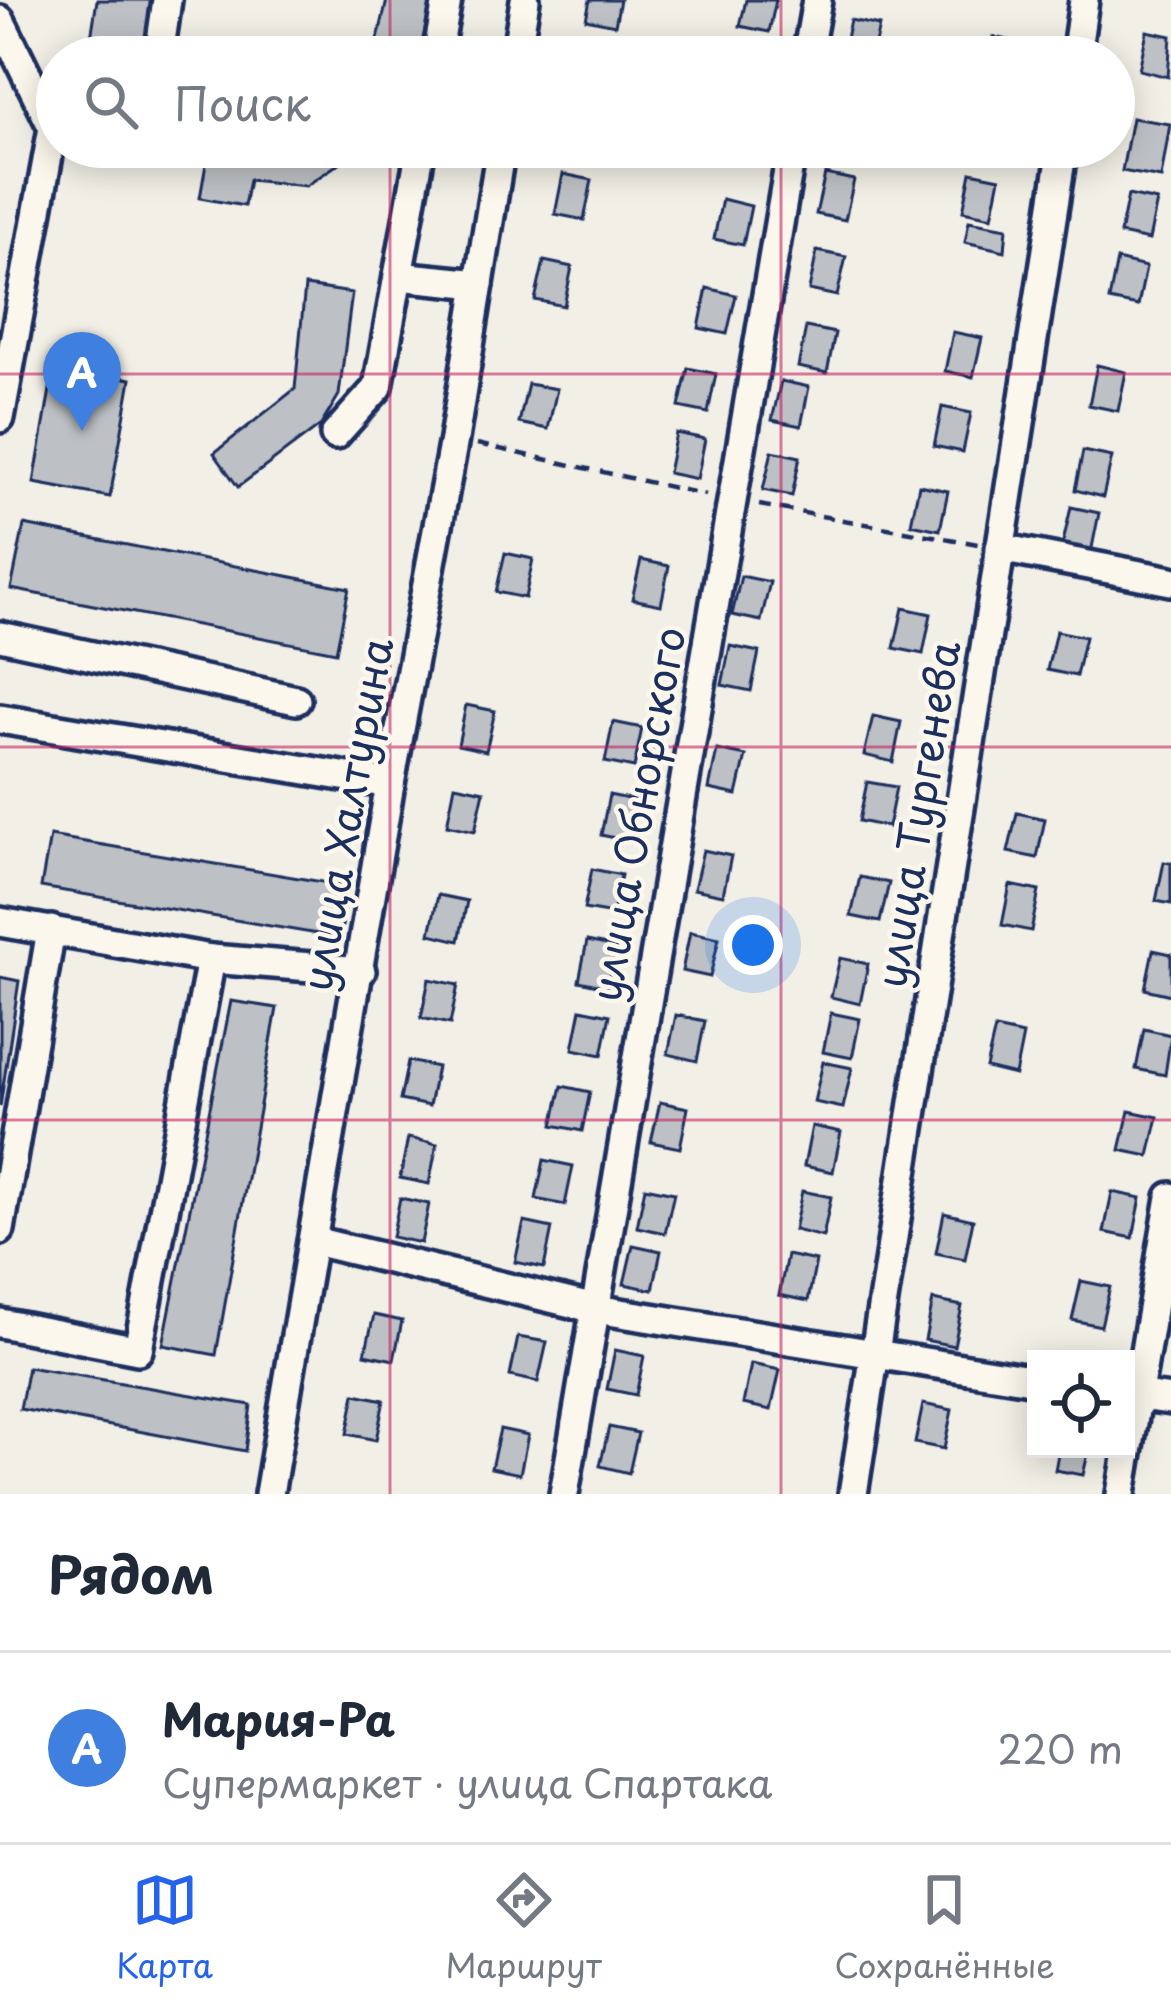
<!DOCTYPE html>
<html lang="ru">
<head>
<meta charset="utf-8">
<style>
  body { margin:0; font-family:"Playpen Sans",sans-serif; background:#f2f2f3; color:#1f2937 }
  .controls { position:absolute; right:36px; bottom:36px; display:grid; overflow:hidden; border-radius:0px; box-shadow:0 6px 30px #0003 }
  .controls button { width:108px; height:108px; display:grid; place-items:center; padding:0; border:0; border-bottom:3px solid #e0e1e3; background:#fff; color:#1f2937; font:60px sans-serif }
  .you { position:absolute; left:753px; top:945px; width:42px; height:42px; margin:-30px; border:9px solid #fff; border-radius:50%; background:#1a73e8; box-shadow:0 0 0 18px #1a73e833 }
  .badge { display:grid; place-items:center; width:78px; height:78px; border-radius:50%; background:#2563eb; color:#fff; font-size:39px; font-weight:700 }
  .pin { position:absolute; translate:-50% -99px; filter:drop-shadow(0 3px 6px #0008) }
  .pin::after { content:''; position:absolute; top:63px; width:42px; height:36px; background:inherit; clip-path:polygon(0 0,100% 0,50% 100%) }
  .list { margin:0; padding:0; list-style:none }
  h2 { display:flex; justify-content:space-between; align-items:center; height:156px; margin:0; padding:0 48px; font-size:51px }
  h2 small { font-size:39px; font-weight:400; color:#747a83 }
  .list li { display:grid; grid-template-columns:78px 1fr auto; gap:36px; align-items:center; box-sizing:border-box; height:192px; padding:0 48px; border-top:3px solid #e0e1e3 }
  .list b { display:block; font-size:45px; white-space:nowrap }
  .list p { margin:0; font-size:39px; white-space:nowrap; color:#747a83 }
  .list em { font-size:39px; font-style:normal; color:#747a83 }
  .icon { flex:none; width:66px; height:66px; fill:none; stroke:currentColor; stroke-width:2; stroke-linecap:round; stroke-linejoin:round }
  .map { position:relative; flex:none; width:1171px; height:1494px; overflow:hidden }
  .search { position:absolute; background:#fff; box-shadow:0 6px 30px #0003; left:36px; right:36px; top:36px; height:132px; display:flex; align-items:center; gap:30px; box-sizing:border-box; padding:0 42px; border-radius:66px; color:#747a83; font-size:45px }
  .sheet { height:348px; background:#fff }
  nav { display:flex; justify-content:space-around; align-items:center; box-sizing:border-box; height:168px; border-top:3px solid #e0e1e3; background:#fff; font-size:33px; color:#747a83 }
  nav a { display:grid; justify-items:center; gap:6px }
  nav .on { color:#2563eb }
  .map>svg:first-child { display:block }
  .building { fill:#bdc0c4; stroke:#1b2f5e; stroke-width:3 }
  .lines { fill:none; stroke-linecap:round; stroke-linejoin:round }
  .minor-casing { stroke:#1b2f5e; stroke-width:36 }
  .path { stroke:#1b2f5e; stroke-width:4.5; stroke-dasharray:12 9; stroke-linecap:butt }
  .minor { stroke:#fbf7ec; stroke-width:27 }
  .grid { fill:none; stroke:#c2185b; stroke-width:3; stroke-opacity:0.55 }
  .labels { text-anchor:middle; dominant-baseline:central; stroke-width:9; stroke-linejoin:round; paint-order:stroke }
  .street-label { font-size:42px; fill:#1b2f5e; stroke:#fbf7ec }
</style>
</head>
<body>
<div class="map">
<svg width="1171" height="1494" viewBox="0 0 1171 1494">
  <rect width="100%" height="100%" fill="#f2efe6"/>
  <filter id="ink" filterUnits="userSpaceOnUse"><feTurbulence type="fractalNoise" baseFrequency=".00833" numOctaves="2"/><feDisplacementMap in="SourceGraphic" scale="24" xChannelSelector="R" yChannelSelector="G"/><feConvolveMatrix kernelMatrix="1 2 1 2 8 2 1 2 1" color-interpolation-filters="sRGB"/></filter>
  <g filter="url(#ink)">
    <g class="building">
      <polygon points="97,0 152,0 143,57 88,57"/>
      <polygon points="387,0 431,1 419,57 374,57"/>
      <polygon points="590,0 620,0 615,25 586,19"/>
      <polygon points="746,0 776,0 769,32 740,26"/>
      <polygon points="850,20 879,26 872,57 842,57"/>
      <polygon points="1147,31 1171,36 1168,77 1139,70"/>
      <polygon points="993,37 1022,43 1019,57 989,57"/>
      <polygon points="1132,118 1170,124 1161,178 1122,171"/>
      <polygon points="209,147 363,147 306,186 249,180 244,206 200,198"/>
      <polygon points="719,147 749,147 746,163 717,157"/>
      <polygon points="971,172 1000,178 992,217 963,211"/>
      <polygon points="563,174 592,180 584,220 555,214"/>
      <polygon points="825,174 854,180 845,220 816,214"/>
      <polygon points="1128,195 1157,201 1149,240 1120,234"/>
      <polygon points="722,199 751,206 743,245 714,239"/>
      <polygon points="969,221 1007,228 1005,251 965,242"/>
      <polygon points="817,251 846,257 837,296 809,290"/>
      <polygon points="1117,260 1146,267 1138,306 1109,300"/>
      <polygon points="544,261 572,267 564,306 535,300"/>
      <polygon points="305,286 352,293 339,395 321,425 238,487 214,453 295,389"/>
      <polygon points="707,288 736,295 727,334 699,328"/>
      <polygon points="806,327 835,333 827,373 798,367"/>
      <polygon points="953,332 982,338 973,377 945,371"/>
      <polygon points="1097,365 1126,372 1118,411 1089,405"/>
      <polygon points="54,366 131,379 110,497 34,483"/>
      <polygon points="688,368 716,374 708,413 679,407"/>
      <polygon points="781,381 809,387 801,426 772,420"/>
      <polygon points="528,384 557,389 548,429 519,423"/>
      <polygon points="942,407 971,413 963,452 934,446"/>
      <polygon points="676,433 705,439 697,479 668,473"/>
      <polygon points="772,451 800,457 792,496 763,490"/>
      <polygon points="1083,451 1112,457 1103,497 1075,490"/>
      <polygon points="919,485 948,491 940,530 911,524"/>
      <polygon points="1071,507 1099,513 1091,553 1062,547"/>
      <polygon points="24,525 349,588 336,652 11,589"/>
      <polygon points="505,553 533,559 525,598 496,592"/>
      <polygon points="641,560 669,566 661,605 632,599"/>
      <polygon points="741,576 770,582 761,621 732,615"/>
      <polygon points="903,608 931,614 923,654 894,648"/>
      <polygon points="1056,631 1085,637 1076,676 1047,670"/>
      <polygon points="730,646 759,652 751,691 722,685"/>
      <polygon points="466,705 495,711 486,751 458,745"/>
      <polygon points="873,716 901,722 893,762 864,755"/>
      <polygon points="613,722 642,728 634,768 605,762"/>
      <polygon points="717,750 746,756 737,795 709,789"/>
      <polygon points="867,782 896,787 888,827 859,821"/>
      <polygon points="455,785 484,791 475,831 447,825"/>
      <polygon points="609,795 638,801 629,841 601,835"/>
      <polygon points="1017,813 1045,819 1037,858 1008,852"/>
      <polygon points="50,836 346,886 341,938 41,887"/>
      <polygon points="703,850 731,856 723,895 694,889"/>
      <polygon points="1164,862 1171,863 1171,904 1156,901"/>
      <polygon points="592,869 621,875 613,914 584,909"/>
      <polygon points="860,877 889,883 880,922 851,916"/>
      <polygon points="1010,885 1039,891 1031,931 1002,925"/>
      <polygon points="438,895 467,901 459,941 430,934"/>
      <polygon points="690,932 719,938 710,977 682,971"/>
      <polygon points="587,941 616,947 607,987 579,981"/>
      <polygon points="1153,950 1171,954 1171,995 1145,989"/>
      <polygon points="840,958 868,964 860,1004 831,997"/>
      <polygon points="0,977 19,981 0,1107"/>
      <polygon points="429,979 458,985 450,1024 421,1018"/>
      <polygon points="231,1001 277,1008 216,1355 163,1345"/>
      <polygon points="581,1009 610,1015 602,1055 573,1049"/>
      <polygon points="831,1013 860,1019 852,1058 823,1052"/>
      <polygon points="676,1015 705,1021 697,1061 668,1054"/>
      <polygon points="995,1029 1023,1035 1015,1075 986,1068"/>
      <polygon points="1144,1029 1171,1035 1165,1075 1136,1069"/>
      <polygon points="408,1061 437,1067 429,1106 400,1100"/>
      <polygon points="823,1062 852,1068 843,1108 814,1102"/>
      <polygon points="562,1086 590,1092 582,1131 553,1125"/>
      <polygon points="660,1102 688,1108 680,1148 651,1142"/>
      <polygon points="1129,1111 1158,1117 1149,1156 1120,1150"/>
      <polygon points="812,1126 841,1132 833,1172 804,1166"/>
      <polygon points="408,1138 437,1144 429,1184 400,1178"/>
      <polygon points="544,1160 573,1166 565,1205 536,1199"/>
      <polygon points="645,1187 674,1193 665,1233 637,1227"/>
      <polygon points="802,1191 831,1197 823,1237 794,1230"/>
      <polygon points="1112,1192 1141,1198 1133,1238 1104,1232"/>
      <polygon points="400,1198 429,1204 421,1243 392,1237"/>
      <polygon points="944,1213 973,1220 965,1259 936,1253"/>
      <polygon points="524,1222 552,1228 544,1268 515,1262"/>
      <polygon points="633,1245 661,1251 653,1290 624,1284"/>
      <polygon points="787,1255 816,1261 808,1301 779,1295"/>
      <polygon points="1081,1281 1110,1287 1101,1326 1072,1320"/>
      <polygon points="933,1300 962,1306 954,1346 925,1340"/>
      <polygon points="374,1315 402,1321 394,1360 365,1354"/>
      <polygon points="518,1337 547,1342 538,1382 510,1376"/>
      <polygon points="615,1350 644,1356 636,1395 607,1389"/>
      <polygon points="751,1364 780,1370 771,1410 743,1404"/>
      <polygon points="28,1367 251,1405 245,1451 20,1409"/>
      <polygon points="355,1394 384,1400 376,1440 347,1434"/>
      <polygon points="923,1404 952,1410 944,1449 915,1443"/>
      <polygon points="609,1427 638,1433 629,1473 600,1466"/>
      <polygon points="500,1429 528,1435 520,1474 491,1468"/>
      <polygon points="1059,1449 1089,1449 1083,1475 1055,1470"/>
    </g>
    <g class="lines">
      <g class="minor-casing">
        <g id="minor">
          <polyline points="0,20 53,128 0,418"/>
          <polyline points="159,55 167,0"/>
          <polyline points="437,57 447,0"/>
          <polyline points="516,57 525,0"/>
          <polyline points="807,57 817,0"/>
          <polyline points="1076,57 1084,0"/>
          <polyline points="398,276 421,147"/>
          <polyline points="335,435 378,387 398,276 479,284"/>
          <polyline points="1000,548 1171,581"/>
          <polyline points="0,636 296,700"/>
          <polyline points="0,719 390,784"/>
          <polyline points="0,922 211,959 361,971"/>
          <polyline points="0,1230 51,930"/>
          <polyline points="314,1241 596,1309 1036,1380"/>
          <polyline points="0,1323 138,1350 211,959"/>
          <polyline points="1126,1394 1171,1400"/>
          <polyline points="269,1494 390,784 454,439 501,147"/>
          <polyline points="564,1494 792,147"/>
          <polyline points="853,1494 1063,147"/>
          <polyline points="1121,1494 1171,1197"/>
        </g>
      </g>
      <g class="path">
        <polyline points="477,444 706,495"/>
        <polyline points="759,505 978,544"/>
      </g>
      <use href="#minor" class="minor"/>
    </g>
  </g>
  <path class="grid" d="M390,0V57M781,0V57M390,147V1494M781,147V1494M0,374H1171M0,747H1171M0,1120H1171"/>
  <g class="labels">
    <g class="street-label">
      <text transform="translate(345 814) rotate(-80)">улица Халтурина</text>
      <text transform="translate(636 814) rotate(-80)">улица Обнорского</text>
      <text transform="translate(916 814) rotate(-81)">улица Тургенева</text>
    </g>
  </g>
</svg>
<div class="controls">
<button><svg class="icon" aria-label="locate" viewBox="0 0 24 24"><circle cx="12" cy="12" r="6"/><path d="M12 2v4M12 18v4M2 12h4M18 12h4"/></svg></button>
</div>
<div class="you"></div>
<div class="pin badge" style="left:82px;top:431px;background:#3f7fe0">A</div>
<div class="search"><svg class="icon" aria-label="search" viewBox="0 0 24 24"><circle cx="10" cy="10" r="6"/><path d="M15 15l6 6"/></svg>Поиск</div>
</div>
<section class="sheet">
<h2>Рядом<small></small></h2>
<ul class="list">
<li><span class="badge" style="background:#3f7fe0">A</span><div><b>Мария-Ра</b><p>Супермаркет · улица Спартака</p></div><em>220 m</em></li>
</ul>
</section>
<nav>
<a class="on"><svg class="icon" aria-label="map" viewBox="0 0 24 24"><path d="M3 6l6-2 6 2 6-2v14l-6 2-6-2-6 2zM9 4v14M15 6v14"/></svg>Карта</a>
<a><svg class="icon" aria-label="directions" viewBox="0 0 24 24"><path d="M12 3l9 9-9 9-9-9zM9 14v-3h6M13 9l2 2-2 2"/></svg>Маршрут</a>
<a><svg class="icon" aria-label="saved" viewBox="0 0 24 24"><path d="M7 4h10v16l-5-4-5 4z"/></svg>Сохранённые</a>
</nav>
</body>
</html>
